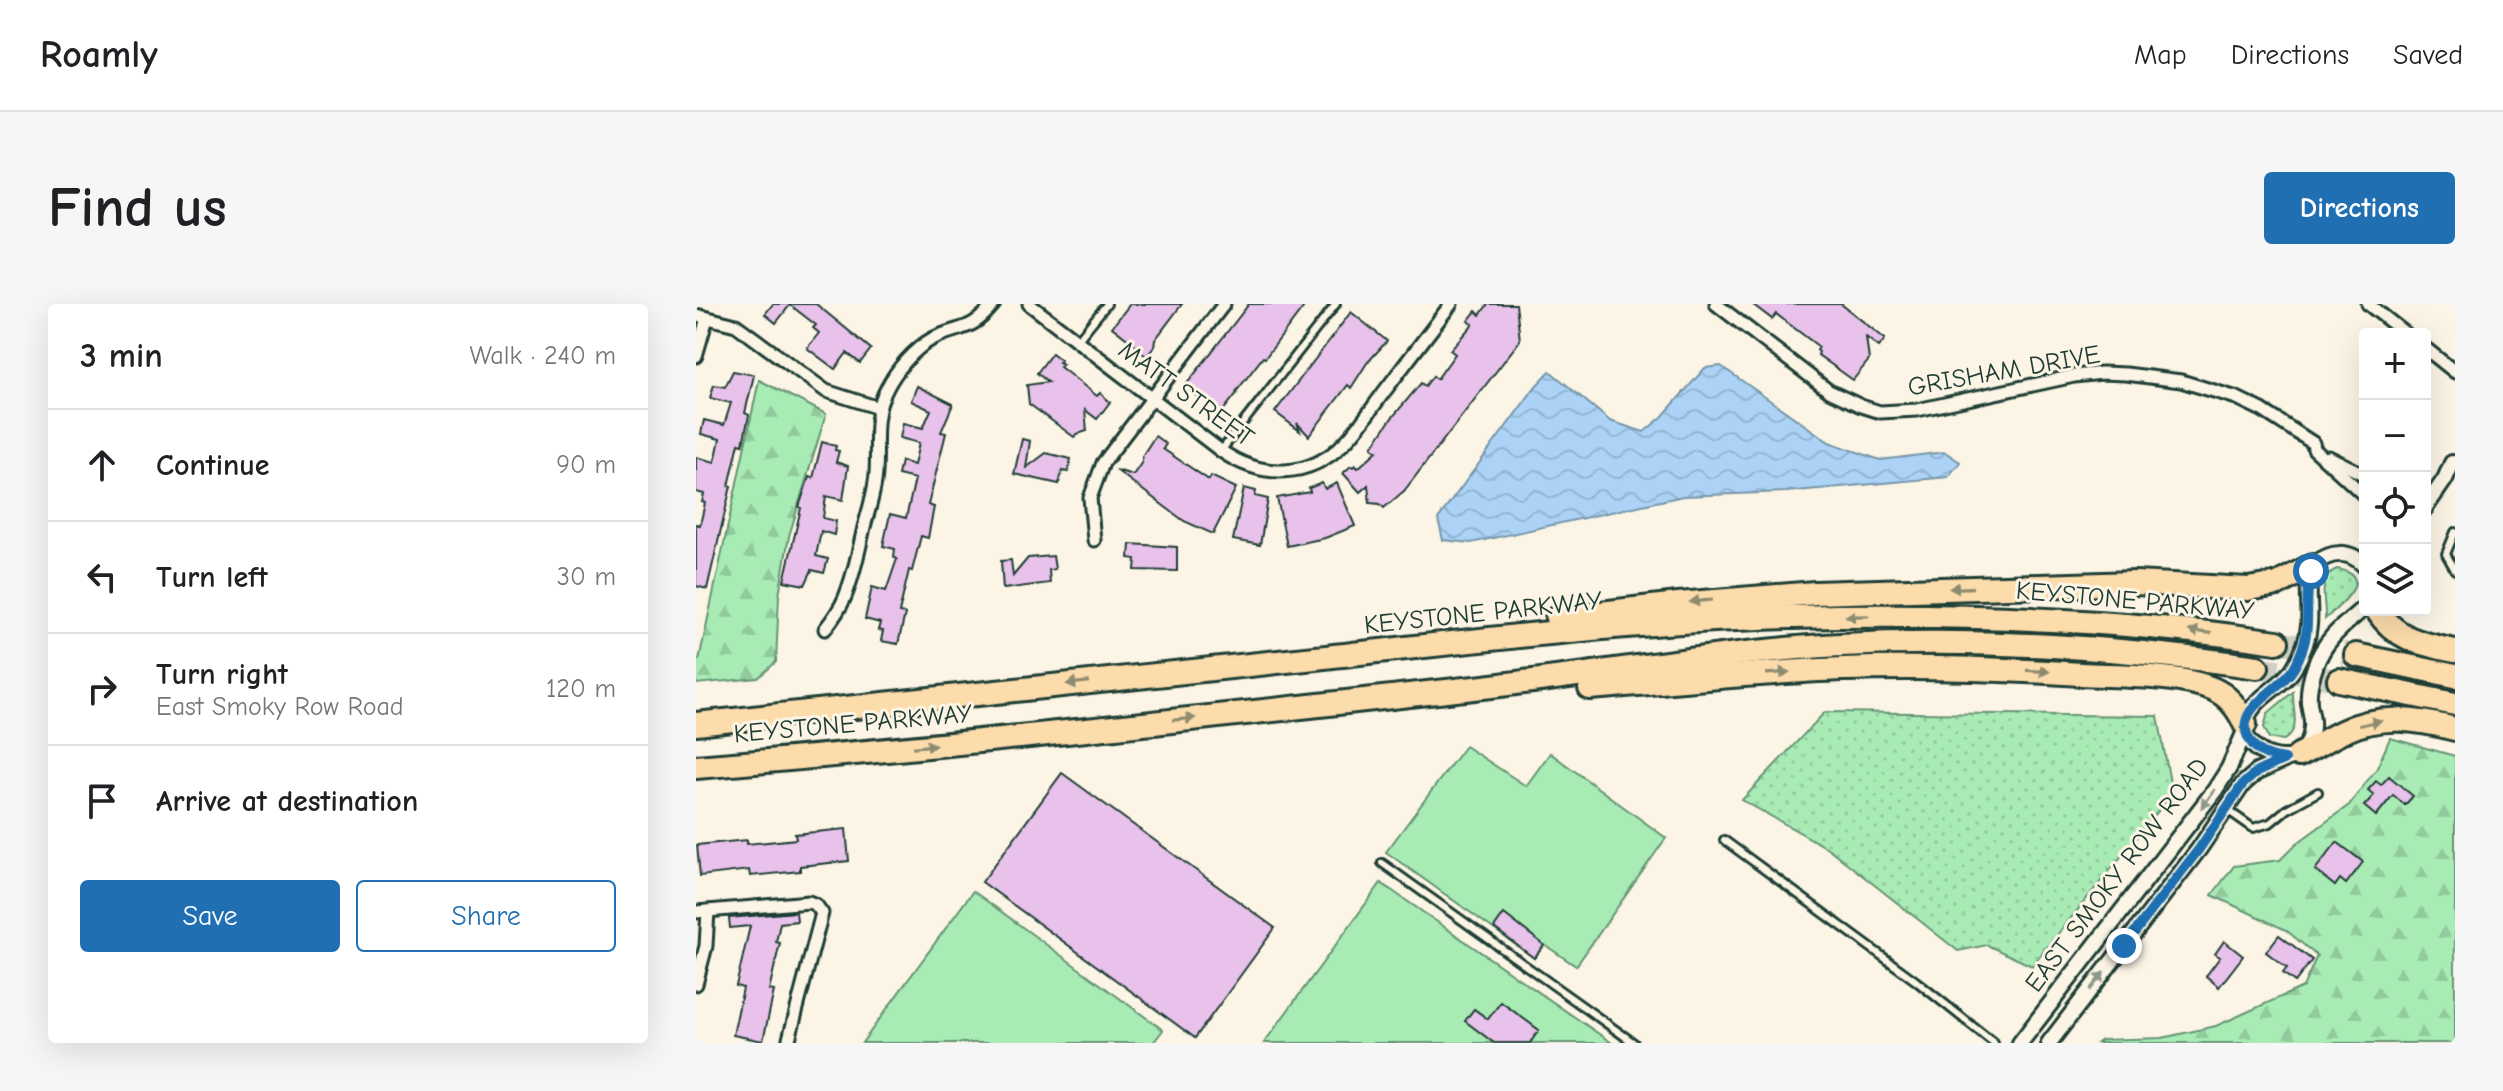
<!DOCTYPE html>
<html lang="en">
<head>
<meta charset="utf-8">
<style>
  body { margin:0; font-family:"Comic Neue",sans-serif; background:#f6f6f6; color:#202124 }
  .controls { position:absolute; right:24px; top:24px; display:grid; overflow:hidden; border-radius:8px; box-shadow:0 8px 32px #0002 }
  .controls button { width:72px; height:72px; display:grid; place-items:center; padding:0; border:0; border-bottom:2px solid #e0e0e0; background:#fff; color:#202124; font:40px sans-serif }
  .stop { position:absolute; width:24px; height:24px; margin:-18px; border:6px solid #1f6fb2; border-radius:50%; background:#fff }
  .stop.end { background:#1f6fb2; border-color:#fff; box-shadow:0 2px 8px #0008 }
  .list { margin:0; padding:0; list-style:none }
  h2 { display:flex; justify-content:space-between; align-items:center; height:104px; margin:0; padding:0 32px; font-size:34px }
  h2 small { font-size:26px; font-weight:400; color:#757577 }
  .list li { display:grid; grid-template-columns:52px 1fr auto; gap:24px; align-items:center; box-sizing:border-box; height:112px; padding:0 32px; border-top:2px solid #e0e0e0 }
  .list b { display:block; font-size:30px; white-space:nowrap }
  .list p { margin:0; font-size:26px; white-space:nowrap; color:#757577 }
  .list em { font-size:26px; font-style:normal; color:#757577 }
  .actions { display:flex; gap:16px; padding:24px 32px }
  .actions a { flex:1; padding:18px 0; border:2px solid #1f6fb2; border-radius:8px; text-align:center; font-size:28px; color:#1f6fb2 }
  .actions .main { background:#1f6fb2; color:#fff }
  .icon { flex:none; width:44px; height:44px; fill:none; stroke:currentColor; stroke-width:2; stroke-linecap:round; stroke-linejoin:round }
  .map { position:relative; flex:none; width:1759px; height:739px; overflow:hidden; border-radius:8px }
  header { display:flex; align-items:center; gap:48px; box-sizing:border-box; height:112px; padding:0 40px; background:#fff; border-bottom:2px solid #e0e0e0 }
  header strong { font-size:38px }
  nav { display:flex; gap:44px; margin-inline-start:auto; font-size:28px }
  .intro { display:flex; align-items:center; justify-content:space-between; box-sizing:border-box; height:192px; padding:0 48px }
  h1 { margin:0; font-size:56px }
  .button { padding:20px 36px; border-radius:8px; background:#1f6fb2; color:#fff; font-size:28px; font-weight:700 }
  main { display:flex; gap:48px; padding:0 48px }
  aside { flex:1; background:#fff; border-radius:8px; box-shadow:0 8px 32px #0002 }
  .map>svg:first-child { display:block }
  .grass { fill:url(#grass-dots); stroke:#649474; stroke-width:2 }
  .forest { fill:url(#forest-firs); stroke:#649474; stroke-width:2 }
  .garden { fill:#a9ebb5; stroke:#649474; stroke-width:2 }
  .water { fill:url(#water-waves); stroke:#7496a8; stroke-width:2 }
  .building { fill:#e9c2ec; stroke:#1f3d34; stroke-width:2 }
  .lines { fill:none; stroke-linecap:round; stroke-linejoin:round }
  .motorway-tunnel { stroke:#d0d0c2; stroke-width:22; stroke-dasharray:22 11; stroke-linecap:butt }
  .service-casing { stroke:#1f3d34; stroke-width:12 }
  .minor-casing { stroke:#1f3d34; stroke-width:17 }
  .tertiary-casing { stroke:#1f3d34; stroke-width:20 }
  .motorway-casing { stroke:#1f3d34; stroke-width:28 }
  .service { stroke:#fcf5e5; stroke-width:6 }
  .minor { stroke:#fcf5e5; stroke-width:11 }
  .tertiary { stroke:#fcf5e5; stroke-width:14 }
  .motorway { stroke:#fddcac; stroke-width:22 }
  .oneway { fill:#8e8c70 }
  .oneway2 { fill:#8e998c }
  .route { stroke:#1f6fb2; stroke-width:10 }
  .labels { text-anchor:middle; dominant-baseline:central; stroke-width:6; stroke-linejoin:round; paint-order:stroke }
  .street-label { font-size:26px; fill:#1f3d34; stroke:#fcf5e5 }
</style>
</head>
<body>
<header>
<strong>Roamly</strong>
<nav><a>Map</a><a>Directions</a><a>Saved</a></nav>
</header>
<div class="intro"><h1>Find us</h1><a class="button">Directions</a></div>
<main>
<aside>
<h2>3 min<small>Walk · 240 m</small></h2>
<ul class="list">
<li><svg class="icon" aria-label="ahead" viewBox="0 0 24 24"><path d="M12 20V5M6 11l6-6 6 6"/></svg><div><b>Continue</b></div><em>90 m</em></li>
<li><svg class="icon" aria-label="left" viewBox="0 0 24 24"><path d="M17 20v-9H6M10 6l-5 5 5 5"/></svg><div><b>Turn left</b></div><em>30 m</em></li>
<li><svg class="icon" aria-label="right" viewBox="0 0 24 24"><path d="M7 20v-9h11M14 6l5 5-5 5"/></svg><div><b>Turn right</b><p>East Smoky Row Road</p></div><em>120 m</em></li>
<li><svg class="icon" aria-label="arrive" viewBox="0 0 24 24"><path d="M6 21V4h12l-3 4 3 4H6"/></svg><div><b>Arrive at destination</b></div></li>
</ul>
<div class="actions"><a class="main">Save</a><a>Share</a></div>
</aside>
<div class="map">
<svg width="1759" height="739" viewBox="0 0 1759 739">
  <defs>
    <pattern id="grass-dots" width="8" height="8" patternUnits="userSpaceOnUse" patternTransform="scale(2)"><rect width="8" height="8" fill="#a9ebb5"/><path d="M2 2h.1M6 6h.1" fill="none" stroke="#91ca9c" stroke-width="1.8" stroke-linecap="round"/></pattern>
    <pattern id="forest-firs" width="22" height="20" patternUnits="userSpaceOnUse" patternTransform="scale(2)"><rect width="22" height="20" fill="#a9ebb5"/><path d="M5 1l3.5 6h-7zM16 11l3.5 6h-7z" fill="#91ca9c"/></pattern>
    <pattern id="water-waves" width="16" height="10" patternUnits="userSpaceOnUse" patternTransform="scale(2)"><rect width="16" height="10" fill="#acd2f6"/><path d="M0 5q4-4 8 0t8 0" fill="none" stroke="#94b5d4"/></pattern>
  </defs>
  <rect width="100%" height="100%" fill="#fcf5e5"/>
  <filter id="ink" filterUnits="userSpaceOnUse"><feTurbulence type="fractalNoise" baseFrequency=".0125" numOctaves="2"/><feDisplacementMap in="SourceGraphic" scale="16" xChannelSelector="R" yChannelSelector="G"/><feConvolveMatrix kernelMatrix="1 2 1 2 8 2 1 2 1" color-interpolation-filters="sRGB"/></filter>
  <g filter="url(#ink)">
    <g class="grass">
      <path d="M1641,265C1682,272 1642,303 1629,315C1630,296 1620,273 1641,265Z"/>
      <path d="M1597,388C1596,407 1606,425 1588,436L1573,434L1568,423L1572,409Z"/>
      <polygon points="1129,408 1462,412 1476,490 1336,662 1291,641 1262,647 1133,545 1046,496"/>
    </g>
    <g class="forest">
      <polygon points="63,76 130,110 93,232 83,291 80,358 62,374 0,380 0,356 3,356"/>
      <polygon points="1694,434 1759,452 1759,739 1401,739 1405,736 1466,734 1520,722 1607,683 1621,652 1590,626 1516,591 1538,562 1584,556 1600,540 1653,501 1681,464"/>
    </g>
    <g class="garden">
      <polygon points="769,442 830,482 854,449 970,534 880,662 849,641 838,654 690,548"/>
      <polygon points="685,579 916,739 568,739"/>
      <polygon points="277,587 467,726 457,739 166,739"/>
    </g>
    <polygon class="water" points="1025,62 1133,138 1184,156 1249,148 1264,158 1252,173 1090,188 987,192 775,239 747,236 742,215 840,82 854,67 914,117 948,128 966,113 1009,64"/>
    <g class="building">
      <polygon points="77,0 120,0 175,45 164,59 151,49 139,65 111,44 123,29 117,24 120,21 94,1 80,19 69,10"/>
      <polygon points="434,0 486,0 459,36 458,43 451,52 437,44 439,41 416,23"/>
      <polygon points="553,0 610,0 569,54 567,53 540,88 541,89 526,108 505,91 503,94 490,81"/>
      <polygon points="792,0 820,0 824,36 822,39 708,187 688,204 684,200 674,199 672,181 664,188 647,169 655,162 657,163 659,161 662,164 681,147 676,143 695,115 725,79 729,82 737,72 741,75 759,50 754,46 777,20 772,17 780,7 784,11"/>
      <polygon points="1056,0 1145,0 1189,35 1183,43 1170,33 1173,56 1157,76 1122,51 1123,48 1121,46 1123,43 1093,20 1080,10 1076,15"/>
      <polygon points="655,8 691,37 671,59 655,84 652,81 613,132 601,119 604,127 579,108"/>
      <polygon points="356,49 365,56 363,58 367,60 364,63 401,92 404,89 414,98 401,115 389,106 391,127 381,130 378,133 333,100 331,81 352,78 341,69"/>
      <polygon points="37,67 58,71 49,109 53,111 47,140 43,139 33,182 35,182 11,285 0,282 0,220 4,221 9,199 6,198 8,190 0,188 0,153 19,158 24,135 5,130 8,116 28,121 35,99 14,94 18,81 29,83"/>
      <polygon points="221,82 257,100 245,128 250,129 232,201 238,203 232,234 225,232 216,267 213,266 203,309 209,310 202,340 185,337 187,327 182,326 184,319 169,315 176,283 190,287 201,255 198,253 199,245 187,242 194,210 210,214 219,175 202,171 205,157 218,161 223,139 204,134 207,119 227,124 235,106 215,97"/>
      <polygon points="459,132 470,140 467,145 513,176 515,172 540,184 517,230 488,217 420,166 437,171 446,158 446,152"/>
      <polygon points="326,135 334,137 330,164 350,149 375,155 372,168 366,167 363,180 318,170"/>
      <polygon points="126,138 140,142 139,146 143,147 140,158 152,162 147,196 130,192 127,214 140,217 138,231 125,227 120,252 132,255 128,269 116,266 109,281 88,277 105,204 103,203 113,173 117,174"/>
      <polygon points="626,179 629,185 641,179 659,222 629,234 591,242 581,194 614,188 613,184"/>
      <polygon points="548,184 560,187 559,192 572,195 564,241 537,236"/>
      <polygon points="434,240 481,243 481,267 439,266 440,255 433,254"/>
      <polygon points="357,252 359,265 353,266 354,279 307,285 305,257 315,256 317,272 332,254"/>
      <polygon points="366,469 579,624 499,734 286,578"/>
      <polygon points="1693,472 1717,492 1709,501 1697,491 1680,512 1668,502 1678,491 1672,486 1680,477 1685,481"/>
      <polygon points="150,525 153,557 104,562 104,567 54,572 53,566 4,572 1,541 51,536 51,540 100,535 99,530"/>
      <polygon points="1641,538 1667,558 1650,580 1644,575 1639,582 1619,566"/>
      <polygon points="100,608 101,617 84,619 80,638 84,639 73,686 78,687 67,737 37,731 47,684 40,682 54,622 34,624 33,614"/>
      <polygon points="808,610 848,641 838,654 798,624"/>
      <polygon points="1583,631 1616,656 1599,678 1587,669 1591,664 1570,648"/>
      <polygon points="1528,637 1547,652 1523,683 1510,672 1524,653 1519,650"/>
      <polygon points="805,698 843,726 834,739 798,739 769,717 778,705 792,715"/>
    </g>
    <g class="lines">
      <g class="motorway-tunnel">
        <polyline points="1581,338 1660,351"/>
        <polyline points="1561,363 1643,376"/>
      </g>
      <g class="service-casing">
        <g id="service">
          <polyline points="381,37 411,0"/>
          <polyline points="525,147 640,0"/>
          <polyline points="1759,228 1750,250 1759,266"/>
          <polyline points="1530,505 1557,524 1574,519 1591,505 1622,488"/>
          <polyline points="1028,536 1220,677 1298,739"/>
          <polyline points="686,559 938,739"/>
        </g>
      </g>
      <g class="minor-casing">
        <g id="minor">
          <path d="M333,0L525,147C565,175 614,175 649,138C665,122 677,102 691,84C712,56 734,28 755,0"/>
          <polyline points="1020,0 1133,87 1165,102 1184,108 1221,106 1378,72 1406,69 1430,70 1485,77 1541,94 1566,106 1617,139 1618,145 1669,192"/>
          <polyline points="1672,0 1710,30"/>
          <polyline points="0,11 40,21 130,87 183,104"/>
          <polyline points="1729,44 1759,68"/>
          <polyline points="0,52 11,14"/>
          <polyline points="1633,153 1669,171"/>
          <polyline points="398,236 394,194 407,159 528,0"/>
          <path d="M129,325C137,315 144,305 149,293C158,271 163,246 168,223C173,205 179,187 180,169C182,140 176,111 191,84C200,66 218,45 236,35C265,21 274,29 298,0"/>
          <polyline points="0,608 113,598 120,601 126,609 92,739"/>
          <polyline points="0,680 10,642 12,607"/>
        </g>
      </g>
      <g class="tertiary-casing">
        <g id="tertiary">
          <polyline points="1729,204 1749,175 1756,159"/>
          <path d="M1669,262C1653,245 1635,247 1617,261C1609,281 1615,300 1613,321C1612,335 1606,350 1599,362C1588,384 1552,394 1549,422C1547,435 1563,449 1575,452C1598,459 1614,448 1616,423C1617,415 1614,407 1613,399C1612,387 1615,374 1619,363C1628,336 1648,321 1669,303"/>
          <polyline points="1324,739 1519,486 1533,464 1549,427"/>
          <polyline points="1353,739 1503,545 1547,480 1561,468 1588,456"/>
        </g>
      </g>
      <g class="motorway-casing">
        <g id="motorway">
          <path d="M1681,306C1700,336 1727,340 1759,347"/>
          <polyline points="861,314 982,300 1119,289 1439,279 1552,285 1582,280 1617,261"/>
          <polyline points="1660,351 1759,372"/>
          <polyline points="1643,376 1759,400"/>
          <path d="M894,384C979,377 1064,368 1148,365C1227,362 1306,365 1385,370C1424,372 1482,370 1517,385C1533,392 1542,404 1549,420"/>
          <path d="M0,420C206,398 413,376 619,354C777,337 936,317 1096,313C1259,309 1420,314 1581,338"/>
          <path d="M1603,451C1618,444 1633,434 1648,427C1684,410 1721,415 1759,425"/>
          <path d="M0,463C257,442 513,413 769,385C894,372 1018,348 1144,341C1283,334 1423,343 1561,363"/>
        </g>
      </g>
      <use href="#service" class="service"/>
      <use href="#minor" class="minor"/>
      <use href="#tertiary" class="tertiary"/>
      <use href="#motorway" class="motorway"/>
    </g>
    <defs><path id="oneway-solid" d="M-6-.8H1V-3.2L6.5 0L1 3.2V.8H-6Z" transform="scale(2)"/></defs>
    <g class="oneway">
      <use href="#oneway-solid" transform="translate(1265 284) rotate(178)"/>
      <use href="#oneway-solid" transform="translate(1005 297) rotate(175)"/>
      <use href="#oneway-solid" transform="translate(1161 312) rotate(179)"/>
      <use href="#oneway-solid" transform="translate(1504 328) rotate(-173)"/>
      <use href="#oneway-solid" transform="translate(1342 367) rotate(3)"/>
      <use href="#oneway-solid" transform="translate(1082 369) rotate(-4)"/>
      <use href="#oneway-solid" transform="translate(382 379) rotate(174)"/>
      <use href="#oneway-solid" transform="translate(488 415) rotate(-6)"/>
      <use href="#oneway-solid" transform="translate(1674 419) rotate(-13)"/>
      <use href="#oneway-solid" transform="translate(229 442) rotate(-6)"/>
    </g>
    <g class="oneway2">
      <use href="#oneway-solid" transform="translate(1512 495) rotate(126)"/>
      <use href="#oneway-solid" transform="translate(1401 677) rotate(-52)"/>
    </g>
  </g>
  <g class="lines" filter="url(#ink)">
    <path class="route" d="M1428,642L1503,545L1547,480L1561,468L1589,455C1574,453 1561,449 1553,435C1537,406 1581,387 1595,368C1600,362 1603,354 1606,346C1616,320 1607,293 1615,267"/>
  </g>
  <g class="labels">
    <g class="street-label">
      <text transform="translate(1308 67) rotate(-10)">GRISHAM DRIVE</text>
      <text transform="translate(490 90) rotate(36)">MATT STREET</text>
      <text transform="translate(1439 297) rotate(5)">KEYSTONE PARKWAY</text>
      <text transform="translate(787 309) rotate(-6)">KEYSTONE PARKWAY</text>
      <text transform="translate(157 420) rotate(-5)">KEYSTONE PARKWAY</text>
      <text transform="translate(1421 571) rotate(-53)">EAST SMOKY ROW ROAD</text>
    </g>
  </g>
</svg>
<div class="controls">
<button>+</button>
<button>−</button>
<button><svg class="icon" aria-label="locate" viewBox="0 0 24 24"><circle cx="12" cy="12" r="6"/><path d="M12 2v4M12 18v4M2 12h4M18 12h4"/></svg></button>
<button><svg class="icon" aria-label="layers" viewBox="0 0 24 24"><path d="M12 4l9 5-9 5-9-5zM3 14l9 5 9-5"/></svg></button>
</div>
<div class="stop" style="left:1615px;top:267px"></div>
<div class="stop end" style="left:1428px;top:642px"></div>
</div>
</main>
</body>
</html>
